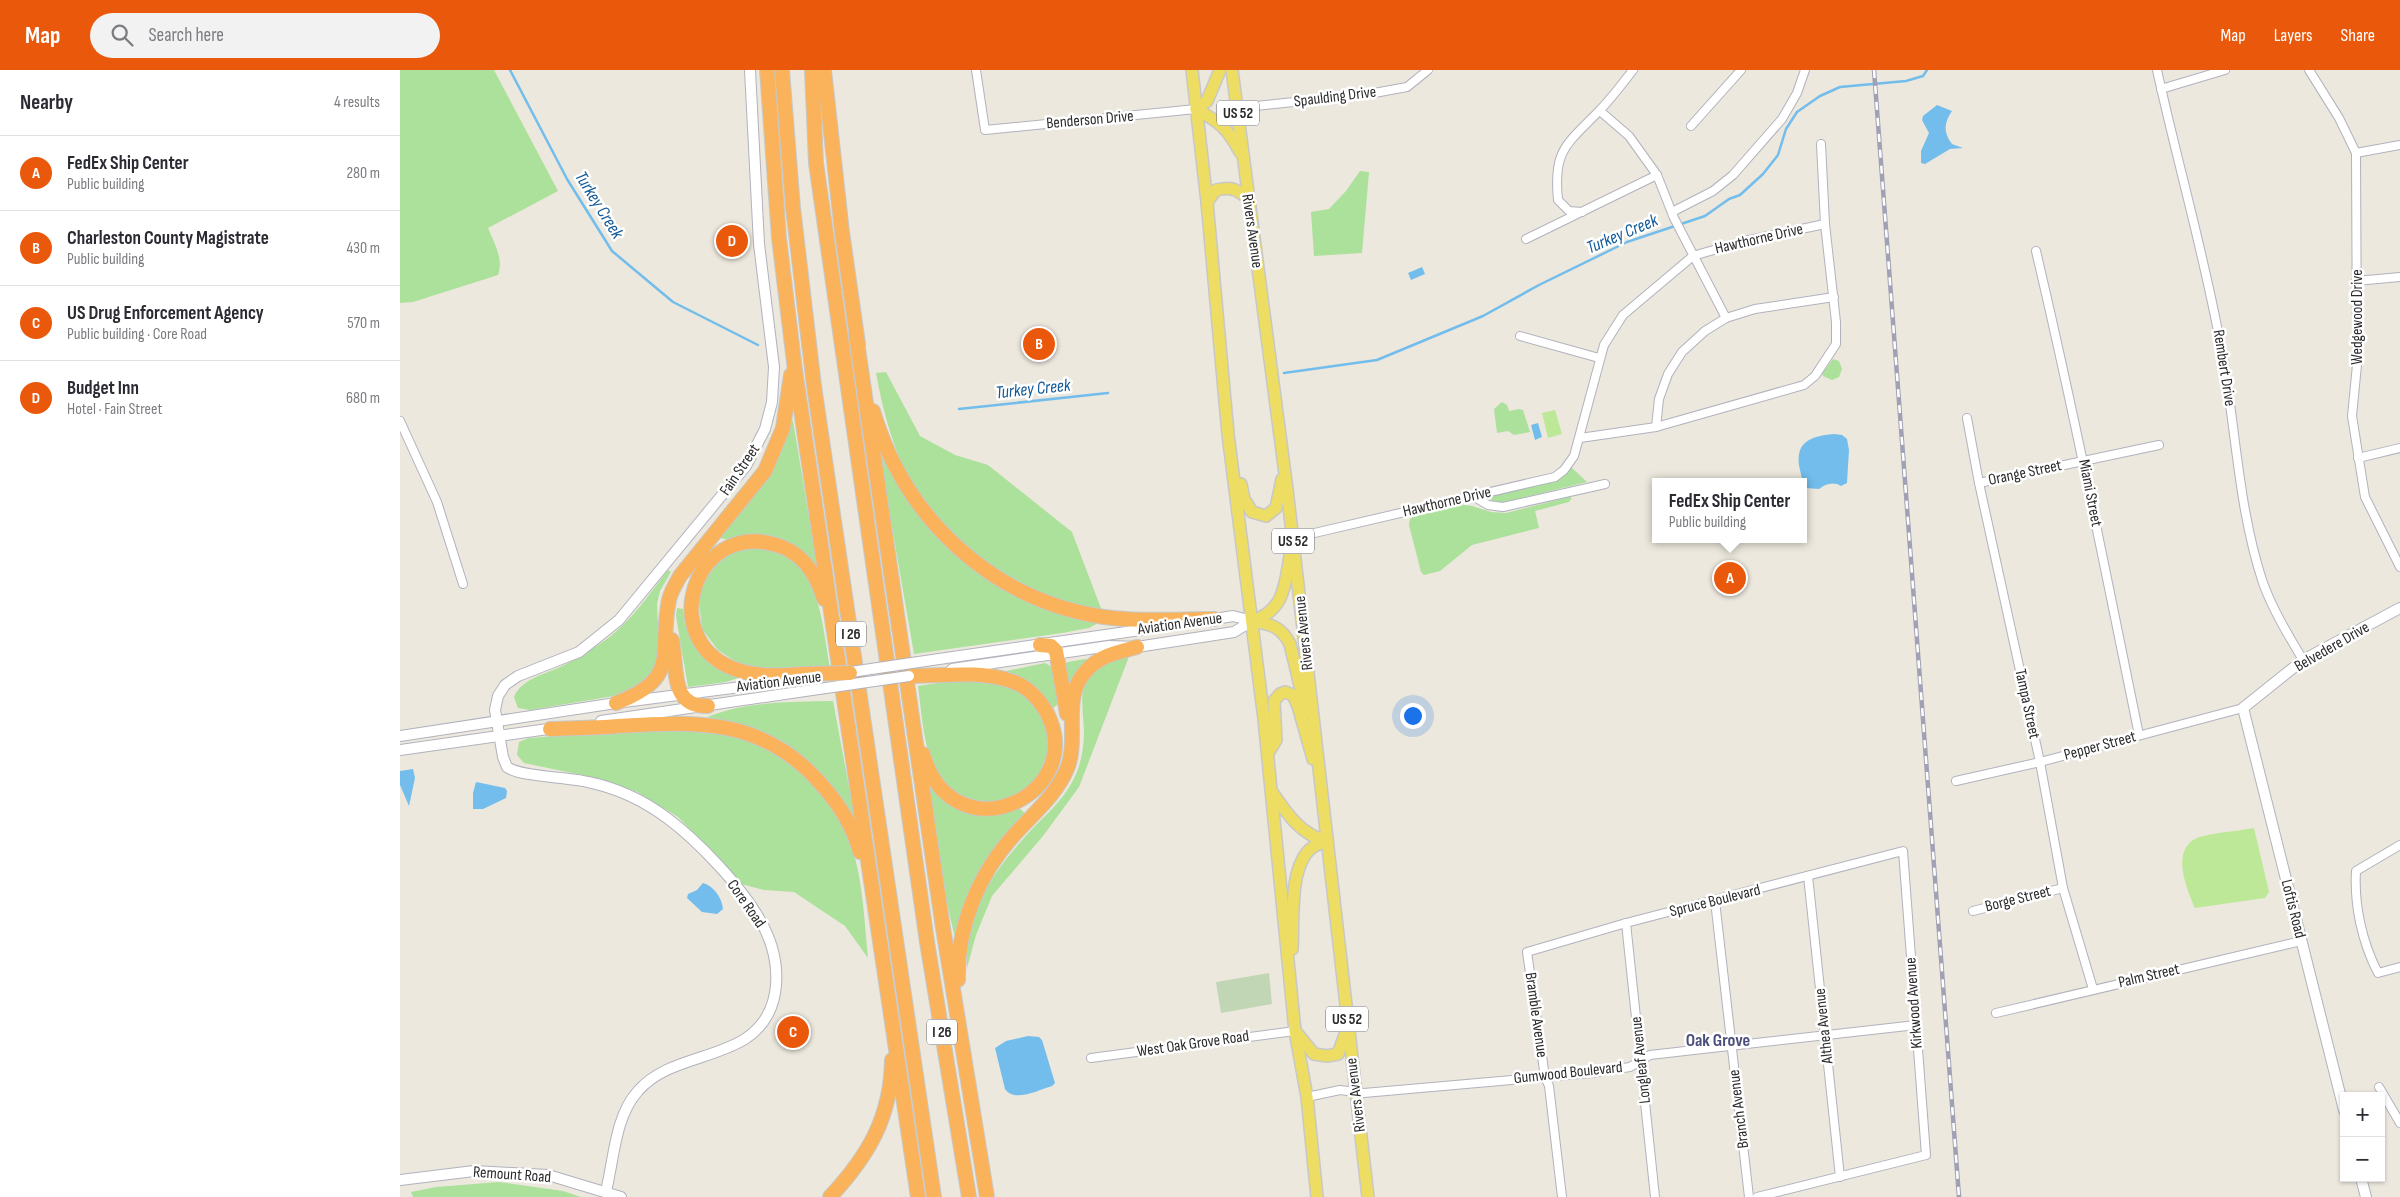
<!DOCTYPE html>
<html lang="en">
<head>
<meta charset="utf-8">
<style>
  body { margin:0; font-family:"Sofia Sans Condensed",sans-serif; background:#f2f2f3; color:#2b2b33 }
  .controls { position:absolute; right:15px; bottom:15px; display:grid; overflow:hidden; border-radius:0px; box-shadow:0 1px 4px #0004 }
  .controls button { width:45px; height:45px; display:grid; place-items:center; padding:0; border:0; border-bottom:1px solid #e1e1e2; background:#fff; color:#2b2b33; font:25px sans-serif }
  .you { position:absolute; left:1012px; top:645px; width:18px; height:18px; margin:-12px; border:4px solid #fff; border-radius:50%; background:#1a73e8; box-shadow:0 0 0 8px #1a73e833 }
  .badge { display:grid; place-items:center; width:32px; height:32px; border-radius:50%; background:#ea580c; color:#fff; font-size:16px; font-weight:700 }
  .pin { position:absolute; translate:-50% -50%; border:2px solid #fff; box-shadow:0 1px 5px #0006 }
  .popup { position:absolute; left:1252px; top:408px; width:155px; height:65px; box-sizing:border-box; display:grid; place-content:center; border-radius:0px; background:#fff; filter:drop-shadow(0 1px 4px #0005); font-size:16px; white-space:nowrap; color:#7c7c81 }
  .popup b { font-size:19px; color:#2b2b33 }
  .popup::after { content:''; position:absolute; left:50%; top:100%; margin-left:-10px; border:10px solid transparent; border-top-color:#fff }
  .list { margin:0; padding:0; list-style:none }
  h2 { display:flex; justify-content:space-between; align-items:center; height:65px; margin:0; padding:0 20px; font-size:21px }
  h2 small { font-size:16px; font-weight:400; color:#7c7c81 }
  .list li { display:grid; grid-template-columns:32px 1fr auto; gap:15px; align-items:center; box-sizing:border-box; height:75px; padding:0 20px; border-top:1px solid #e1e1e2 }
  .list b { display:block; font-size:19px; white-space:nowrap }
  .list p { margin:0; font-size:16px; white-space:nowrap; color:#7c7c81 }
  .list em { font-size:16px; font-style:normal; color:#7c7c81 }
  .icon { flex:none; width:28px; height:28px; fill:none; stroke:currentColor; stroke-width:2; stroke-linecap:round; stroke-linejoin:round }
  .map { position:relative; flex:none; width:2000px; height:1127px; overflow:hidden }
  header { display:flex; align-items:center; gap:30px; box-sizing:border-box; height:70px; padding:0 25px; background:#ea580c; color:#fff }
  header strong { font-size:24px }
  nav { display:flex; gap:28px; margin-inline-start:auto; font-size:18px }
  .search { width:350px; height:45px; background:#f2f2f3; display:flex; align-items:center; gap:12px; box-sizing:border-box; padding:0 18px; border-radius:28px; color:#7c7c81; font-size:19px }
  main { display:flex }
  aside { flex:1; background:#fff }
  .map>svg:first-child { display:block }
  .green { fill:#abe19b }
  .cemetery { fill:#c1d6b5 }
  .pitch { fill:#bce897 }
  .water { fill:#73bdec }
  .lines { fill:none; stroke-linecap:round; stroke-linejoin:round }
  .stream { stroke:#73bdec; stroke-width:2.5 }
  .street-casing { stroke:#b1b2be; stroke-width:10 }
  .secondary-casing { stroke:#b1b2be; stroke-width:12 }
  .primary-casing { stroke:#c8c8c8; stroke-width:14 }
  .highway-casing { stroke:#c8c8c8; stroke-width:16 }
  .street { stroke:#fff; stroke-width:8 }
  .secondary { stroke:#fff; stroke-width:10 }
  .primary { stroke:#eddd62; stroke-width:11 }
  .highway { stroke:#fab35b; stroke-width:14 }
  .rail-casing { stroke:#a0a1b5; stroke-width:4.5 }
  .rail { stroke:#fff; stroke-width:2.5; stroke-dasharray:8; stroke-linecap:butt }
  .secondary-bridge-casing { stroke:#b1b2be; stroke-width:12; stroke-linecap:butt }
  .highway-bridge-casing { stroke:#c8c8c8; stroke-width:16; stroke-linecap:butt }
  .secondary-bridge { stroke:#fff; stroke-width:10 }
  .highway-bridge { stroke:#fab35b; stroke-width:14 }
  .labels { text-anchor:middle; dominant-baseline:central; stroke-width:5; stroke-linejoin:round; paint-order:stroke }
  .shield { fill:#fff; stroke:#6b6b6b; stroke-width:1 }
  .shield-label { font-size:15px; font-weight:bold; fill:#2b2b2b }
  .street-label { font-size:16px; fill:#2b2b2b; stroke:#fff }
  .water-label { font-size:18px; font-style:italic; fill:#115a99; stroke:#fff }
  .neighbourhood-label { font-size:18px; font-weight:bold; fill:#4c4f7b; stroke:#fff }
</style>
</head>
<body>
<header>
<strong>Map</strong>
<div class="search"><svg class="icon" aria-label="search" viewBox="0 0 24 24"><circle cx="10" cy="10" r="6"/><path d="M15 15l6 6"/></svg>Search here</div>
<nav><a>Map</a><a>Layers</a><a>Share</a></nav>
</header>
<main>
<aside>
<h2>Nearby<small>4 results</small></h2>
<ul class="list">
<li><span class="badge">A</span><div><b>FedEx Ship Center</b><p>Public building</p></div><em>280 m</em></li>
<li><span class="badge">B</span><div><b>Charleston County Magistrate</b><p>Public building</p></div><em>430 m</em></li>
<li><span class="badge">C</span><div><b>US Drug Enforcement Agency</b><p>Public building · Core Road</p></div><em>570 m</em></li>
<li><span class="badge">D</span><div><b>Budget Inn</b><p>Hotel · Fain Street</p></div><em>680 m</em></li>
</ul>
</aside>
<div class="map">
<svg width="2000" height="1127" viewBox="0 0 2000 1127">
  <rect width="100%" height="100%" fill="#ece8dd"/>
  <g class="green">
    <path d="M0,0H94L158,121L88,158C94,173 104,189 98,205L13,232L0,233Z"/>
    <polygon points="960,101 969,102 962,183 914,186 911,142 929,139 946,121"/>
    <polygon points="1433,289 1439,291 1442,299 1439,307 1432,310 1423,306 1422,304"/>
    <path d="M486,302L520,366L555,385L588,395L672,462L702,541C680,536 658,530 637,521C597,503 548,467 523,432C497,394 484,347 476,303Z"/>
    <polygon points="1102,332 1107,335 1109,341 1119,339 1123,340 1130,362 1114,365 1108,361 1097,363 1094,339"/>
    <path d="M390,350L393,351L418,501C397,481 383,464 352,466C339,467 329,472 318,467Z"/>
    <polygon points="482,381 518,444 558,485 700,552 689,558 662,563 514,584 479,382"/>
    <polygon points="1170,396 1187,412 1106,432 1095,432 1088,428 1150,410"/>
    <polygon points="1169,427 1172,428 1169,432 1135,441 1139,458 1072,475 1040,501 1024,505 1021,502 1009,455 1010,449 1015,445 1058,434 1072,436 1091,442 1106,443"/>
    <path d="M354,476C419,478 421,548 430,597L370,599L338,593L318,580L302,559L299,531L306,505L331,481Z"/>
    <path d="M268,500L271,502L260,521L257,534L259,574L257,593L249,607L226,624L130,640L118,638L114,627C122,607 151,603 168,593C187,582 206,572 222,556C239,540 253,519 268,500Z"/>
    <polygon points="277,538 283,539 285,555 287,556 293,571 329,603 338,608 326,612 288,617 276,546"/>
    <path d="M730,584L679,717L643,766L592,826L576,865L567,898C566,837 595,799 634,757C647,744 662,730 671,714C680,699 684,680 684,662C683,634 675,609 704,590C711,586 723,586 730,584Z"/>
    <polygon points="685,589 688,591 669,622 665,594 668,592"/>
    <polygon points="645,593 652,597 658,634 651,640 606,601"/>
    <path d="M560,610C580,612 599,613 616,621C677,649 644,741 579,731C562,728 547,719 538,705C523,679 522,645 518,616Z"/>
    <path d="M433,631L457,760L438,727L348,658L307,647C347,631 391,632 433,631Z"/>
    <path d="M262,658C282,659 306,658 326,663C379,678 428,717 449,769C463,806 464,849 468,888L445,856L394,822L364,820L341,814L330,800L278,747L237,722L201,709L124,693L117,685L119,672L129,668Z"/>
    <path d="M531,715C556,741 583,753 618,737L626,744L556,868H555C543,818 535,767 528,716Z"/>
    <polygon points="99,1112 163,1121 181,1127 13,1127 11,1122 36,1117"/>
  </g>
  <polygon class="cemetery" points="869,903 872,934 821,943 816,912"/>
  <g class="pitch">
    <polygon points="1155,340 1162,364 1148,368 1142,343"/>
    <path d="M1854,758L1869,822L1865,828L1795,838C1787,819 1770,780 1797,768C1810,763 1839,761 1854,758Z"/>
  </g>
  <g class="water">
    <path d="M1537,35L1552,41C1544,53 1543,62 1552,74L1563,78L1550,79L1525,94L1521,93V81L1529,63L1522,50L1523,46Z"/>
    <polygon points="1022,197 1025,204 1011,210 1008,203"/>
    <polygon points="1138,353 1142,367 1135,370 1131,355"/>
    <path d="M1434,364L1442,365L1447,369L1449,380L1447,413L1441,416C1434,411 1425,414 1419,419L1406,418C1402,412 1402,408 1400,400C1394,373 1409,366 1434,364Z"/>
    <polygon points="13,699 15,708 9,736 0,715 0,701"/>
    <polygon points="76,712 105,718 107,721 106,728 83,739 73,739 73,723"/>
    <path d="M303,813C314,816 322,828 323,839L317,844L302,842L287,828L288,824L297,820Z"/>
    <path d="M628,966L639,967L642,970L655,1013L652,1016C638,1020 615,1033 605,1019L595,978L606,971Z"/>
  </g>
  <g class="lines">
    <g class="stream">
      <polyline points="110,0 167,109 212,181 273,232 358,275"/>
      <polyline points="884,303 977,290 1083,246 1139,215 1227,172 1305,146 1329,129 1340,125 1363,104 1378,85 1386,59 1397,42 1420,26 1440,17 1506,11 1523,6 1527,0"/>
      <polyline points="559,339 708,323"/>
    </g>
    <g class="street-casing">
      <g id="street">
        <polyline points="576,0 585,60 796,39"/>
        <path d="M1757,0C1777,91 1803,180 1820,272C1836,352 1837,435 1863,513C1873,540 1888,565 1903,590"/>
        <polyline points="1909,0 1939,48 1956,83 1957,295 1952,346 1965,427 2000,497"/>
        <polyline points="1761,19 1825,0"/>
        <polyline points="837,38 969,24 1007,17 1028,0"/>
        <polyline points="1200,41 1229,66 1257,105 1274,148 1326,248"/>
        <polyline points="1291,56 1341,0"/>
        <polyline points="1956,83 2000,75"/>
        <path d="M1182,142L1169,141L1158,130C1153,80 1166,75 1199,41C1211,29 1222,14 1233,0"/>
        <polyline points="1272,142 1313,121 1333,105 1382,49 1397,23 1405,0"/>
        <polyline points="1126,169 1257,105"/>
        <path d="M1636,181C1674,342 1706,504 1739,665"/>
        <polyline points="1956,211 2000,207"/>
        <polyline points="1120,266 1199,288"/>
        <polyline points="1567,348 1579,413 1640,692 1663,818 1693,919"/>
        <polyline points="0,351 37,432 63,514"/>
        <polyline points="1256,357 1259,329 1268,304 1282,282 1305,261 1326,248 1355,239 1434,227"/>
        <polyline points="1180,368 1256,357 1404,315 1415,306 1436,274 1436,252 1425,154 1421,74"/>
        <polyline points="1958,388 2000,378"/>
        <polyline points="1579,413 1759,375"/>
        <polyline points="1073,426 1088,435 1103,437 1205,414"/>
        <polyline points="893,468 1155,407 1164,400 1174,386 1204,275 1223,245 1293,186 1344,171 1425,154"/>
        <polyline points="1556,711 1640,692 1843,638"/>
        <path d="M2000,775L1956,801C1954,835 1962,872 1978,903L2000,897"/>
        <polyline points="1408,806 1440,1107"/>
        <polyline points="1315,831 1349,1127"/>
        <polyline points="1573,841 1663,818"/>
        <polyline points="1226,853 1255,1127"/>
        <polyline points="1596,943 1901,871"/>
        <polyline points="691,988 895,961"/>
        <polyline points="1979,1017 2000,1053"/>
        <polyline points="907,1027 940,1020 964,1023 1191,1003 1230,997 1250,985 1516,955"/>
        <polyline points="1162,1127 1149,1016 1145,1007 1127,882 1226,853 1503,781 1526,1085 1357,1127"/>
      </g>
    </g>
    <g class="secondary-casing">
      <g id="secondary">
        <polyline points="809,550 833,546 852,551"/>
        <polyline points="539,589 775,555"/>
        <polyline points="552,599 709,576 737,577 834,562 852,551"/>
        <polyline points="201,651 405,621"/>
        <polyline points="0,666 216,633 395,610"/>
        <polyline points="0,680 155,658"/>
        <polyline points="1944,1040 1843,638 1903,590 2000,538"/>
        <polyline points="1961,1108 1966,1127"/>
        <polyline points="0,1110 74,1101 148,1105 221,1127"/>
        <path d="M206,1121C214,1089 215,1046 238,1021C265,990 311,990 345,969C386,942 382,888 360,850C341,816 298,771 267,748C243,730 217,718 188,712C169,707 120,707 107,697L103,687L95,640L98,626L105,615L118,606L179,582L219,550L346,396L365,359L372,332L374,297L359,174L350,0"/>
      </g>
    </g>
    <g class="primary-casing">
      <g id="primary">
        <polyline points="792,0 807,132 828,364 864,649 895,961 907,1027 917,1127"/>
        <polyline points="832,0 887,419 968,1127"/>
        <path d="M796,39C821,53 827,58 840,82"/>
        <polyline points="796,39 807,31 820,0"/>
        <path d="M807,132L816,120C830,117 836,118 847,128"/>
        <polyline points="841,414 844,429 852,442 866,446 876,438 882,409"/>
        <path d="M852,551C870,554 881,556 890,574L906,641"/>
        <path d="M852,551C887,540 885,510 891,481"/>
        <polyline points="868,683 876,670 874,631 880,624 885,622 893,625 898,636 913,689"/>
        <path d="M872,722C885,741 903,768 927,770"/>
        <path d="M892,879C894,852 888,794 913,777C917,774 923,773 927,770"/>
        <polyline points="896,962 914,984 927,986 938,984 947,959"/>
      </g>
    </g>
    <g class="highway-casing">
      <g id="highway">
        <polyline points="367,0 379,168 395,300 518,1127"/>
        <polyline points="382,0 393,138 414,316 534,1127"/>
        <polyline points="412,0 416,93 527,872 569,1127"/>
        <polyline points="424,0 442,162 458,274"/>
        <polyline points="456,265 543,858 587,1127"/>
        <path d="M473,341C505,448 591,530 704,547C740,552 777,549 814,549"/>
        <path d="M272,570C278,599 269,637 308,636"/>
        <polyline points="640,575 651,576 656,581 667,644"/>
        <path d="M403,604C380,606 354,607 332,598C257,567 295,453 373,474C402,481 416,503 424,529"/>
        <path d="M509,606C542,606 579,600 611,611C627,616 639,629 647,643C689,726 553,788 523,684"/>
        <path d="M216,633C282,608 258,583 269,530C271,521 276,514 280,506L365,401L383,358L391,305"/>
        <path d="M150,659C172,658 195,658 218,656C297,651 364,648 421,714C439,734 453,756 460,782"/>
        <path d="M558,910C557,856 579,803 615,764C634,743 656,725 667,699C679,670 663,632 682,606C696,586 715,583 737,577"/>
        <path d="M430,1127C468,1086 491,1048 492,990"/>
      </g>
    </g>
    <use href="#street" class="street"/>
    <use href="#secondary" class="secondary"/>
    <use href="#primary" class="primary"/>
    <use href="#highway" class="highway"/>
    <g class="rail-casing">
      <polyline id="rail" points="1474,0 1559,1127"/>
    </g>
    <use href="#rail" class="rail"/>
    <g class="secondary-bridge-casing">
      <g id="secondary-bridge">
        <polyline points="444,603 539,589"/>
        <polyline points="405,621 509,606"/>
      </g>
    </g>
    <g class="highway-bridge-casing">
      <polyline id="highway-bridge" points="403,604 450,603"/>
    </g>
    <use href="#secondary-bridge" class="secondary-bridge"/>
    <use href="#highway-bridge" class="highway-bridge"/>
  </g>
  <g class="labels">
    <g class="shield">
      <rect x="817" y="30.5" width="42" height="25" rx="4"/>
      <rect x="872" y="458.5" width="42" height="25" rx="4"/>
      <rect x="436" y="551.5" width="30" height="25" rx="4"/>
      <rect x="926" y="936.5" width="42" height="25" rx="4"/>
      <rect x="527" y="949.5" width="30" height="25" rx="4"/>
    </g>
    <g class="shield-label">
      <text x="838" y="43">US 52</text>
      <text x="893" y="471">US 52</text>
      <text x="451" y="564">I 26</text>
      <text x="947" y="949">US 52</text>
      <text x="542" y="962">I 26</text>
    </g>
    <g class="street-label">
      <text transform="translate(935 27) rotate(-7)">Spaulding Drive</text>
      <text transform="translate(690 50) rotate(-5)">Benderson Drive</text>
      <text transform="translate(852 161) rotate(82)">Rivers Avenue</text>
      <text transform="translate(1359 169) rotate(-13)">Hawthorne Drive</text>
      <text transform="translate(1957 247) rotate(-90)">Wedgewood Drive</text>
      <text transform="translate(1824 298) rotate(81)">Rembert Drive</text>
      <text transform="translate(340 400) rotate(-56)">Fain Street</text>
      <text transform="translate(1625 403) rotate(-12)">Orange Street</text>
      <text transform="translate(1690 423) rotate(79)">Miami Street</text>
      <text transform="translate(1047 432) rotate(-13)">Hawthorne Drive</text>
      <text transform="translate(780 554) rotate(-8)">Aviation Avenue</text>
      <text transform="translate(904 563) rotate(-96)">Rivers Avenue</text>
      <text transform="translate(1932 577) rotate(-30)">Belvedere Drive</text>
      <text transform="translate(379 612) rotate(-7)">Aviation Avenue</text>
      <text transform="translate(1627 634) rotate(78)">Tampa Street</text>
      <text transform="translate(1700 676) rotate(-15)">Pepper Street</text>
      <text transform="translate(1618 829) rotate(-14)">Borge Street</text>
      <text transform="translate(1315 831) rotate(-14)">Spruce Boulevard</text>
      <text transform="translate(346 834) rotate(55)">Core Road</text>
      <text transform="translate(1893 839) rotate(76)">Loftis Road</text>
      <text transform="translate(1749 906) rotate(-13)">Palm Street</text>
      <text transform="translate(1514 933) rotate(-94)">Kirkwood Avenue</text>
      <text transform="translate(1136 945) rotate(82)">Bramble Avenue</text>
      <text transform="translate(1424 956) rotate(-96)">Althea Avenue</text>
      <text transform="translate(793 974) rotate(-8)">West Oak Grove Road</text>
      <text transform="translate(1241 990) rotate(-96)">Longleaf Avenue</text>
      <text transform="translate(1168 1003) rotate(-6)">Gumwood Boulevard</text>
      <text transform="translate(956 1025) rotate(-97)">Rivers Avenue</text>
      <text transform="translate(1339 1039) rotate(-97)">Branch Avenue</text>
      <text transform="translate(112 1105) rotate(4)">Remount Road</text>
    </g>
    <g class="water-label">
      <text transform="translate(199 135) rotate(58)">Turkey Creek</text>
      <text transform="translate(1222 164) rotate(-23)">Turkey Creek</text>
      <text transform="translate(633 319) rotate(-6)">Turkey Creek</text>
    </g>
    <g class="neighbourhood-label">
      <text x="1318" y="970">Oak Grove</text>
    </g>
  </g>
</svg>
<div class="controls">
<button>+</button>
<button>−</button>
</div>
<div class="you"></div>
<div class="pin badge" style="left:1330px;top:508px">A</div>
<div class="popup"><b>FedEx Ship Center</b>Public building</div>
<div class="pin badge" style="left:639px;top:274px">B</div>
<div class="pin badge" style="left:393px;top:962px">C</div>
<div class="pin badge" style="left:332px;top:171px">D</div>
</div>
</main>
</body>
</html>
